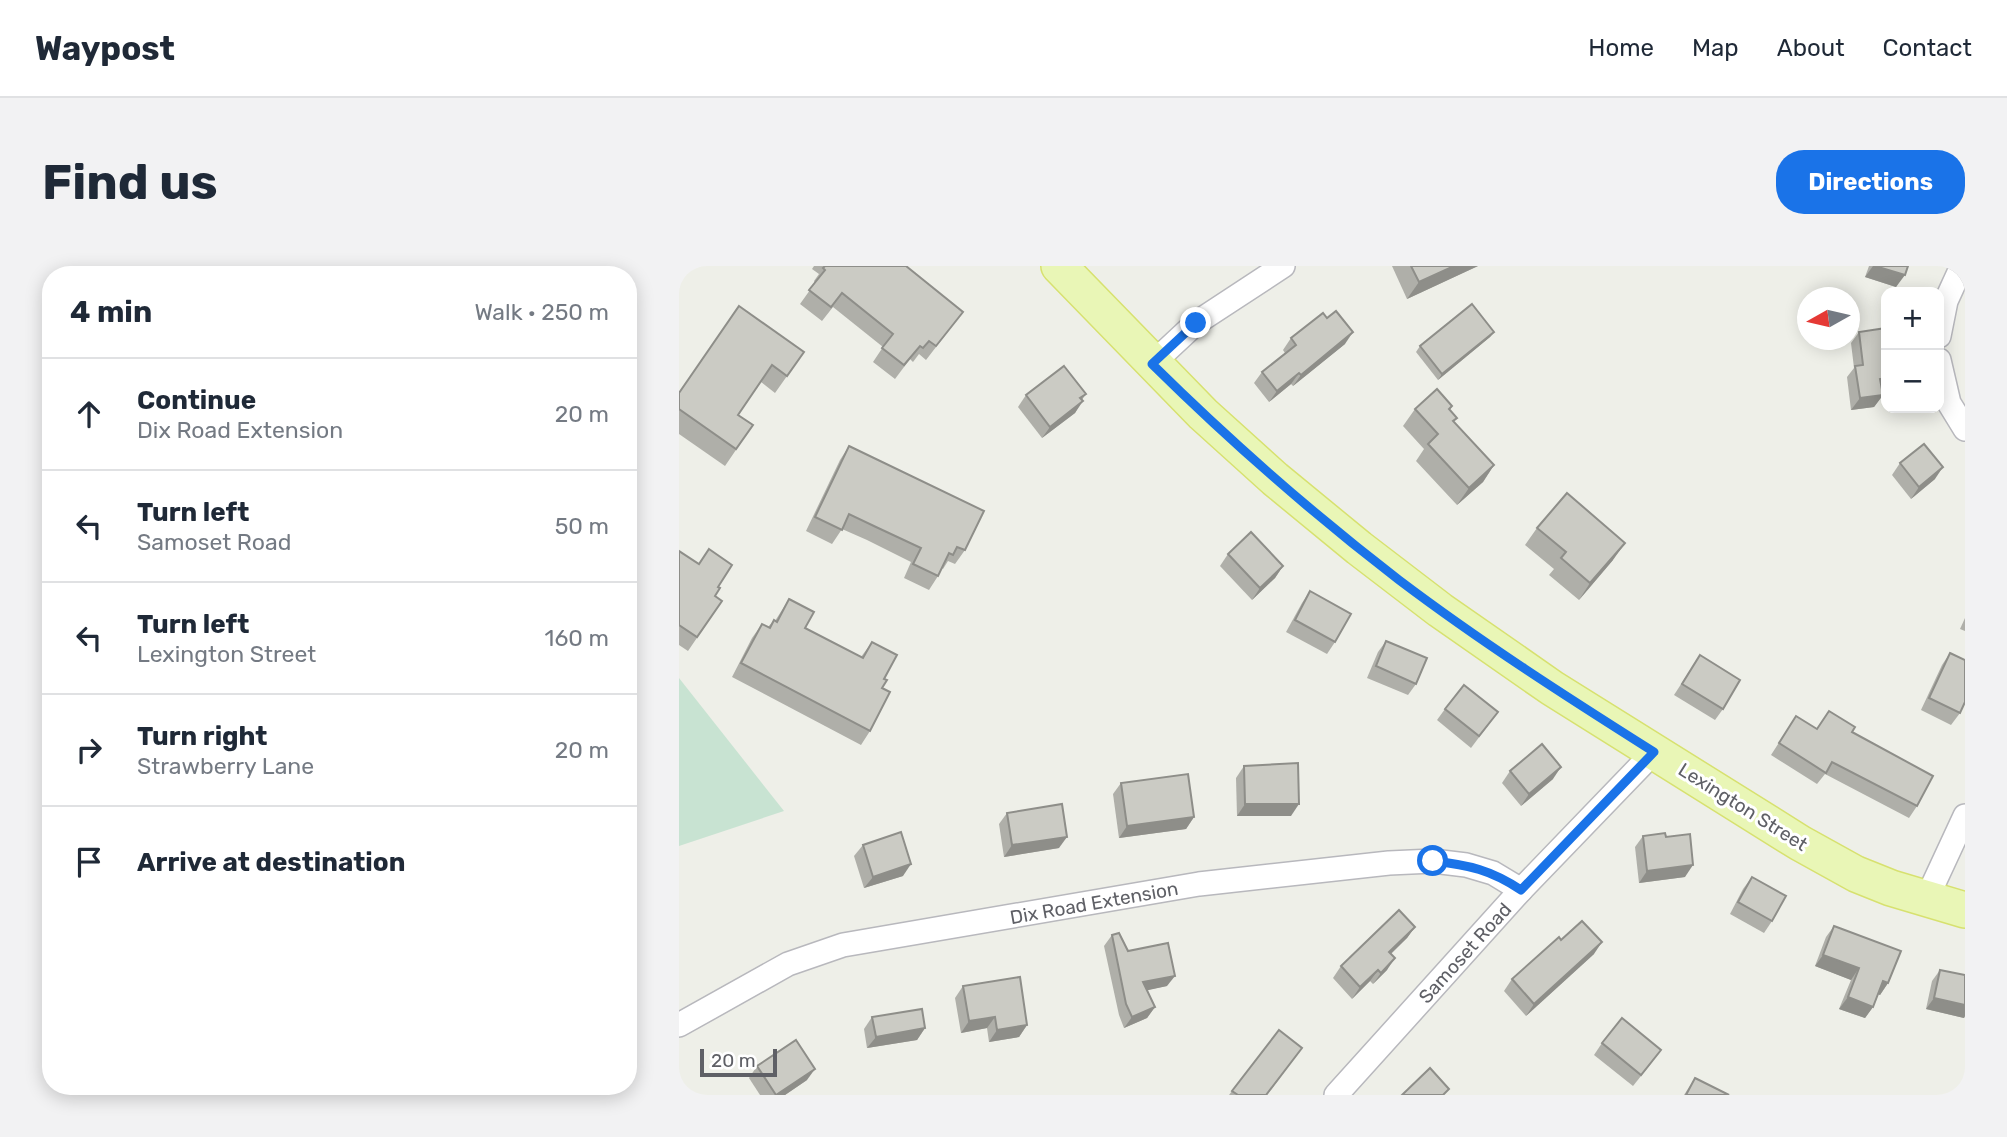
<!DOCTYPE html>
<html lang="en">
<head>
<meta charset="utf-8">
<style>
  body { margin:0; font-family:Rubik,sans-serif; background:#f2f2f3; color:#1f2937 }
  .controls { position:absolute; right:21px; top:21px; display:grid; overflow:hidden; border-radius:14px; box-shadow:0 4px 18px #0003 }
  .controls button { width:63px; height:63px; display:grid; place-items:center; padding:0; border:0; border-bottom:2px solid #e0e1e3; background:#fff; color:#1f2937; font:35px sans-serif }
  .compass { position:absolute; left:1118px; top:21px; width:63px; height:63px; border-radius:50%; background:#fff; box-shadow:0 4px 18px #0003; rotate:262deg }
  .scale { position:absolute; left:21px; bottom:18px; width:77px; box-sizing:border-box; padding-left:7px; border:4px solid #5f6066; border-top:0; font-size:19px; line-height:24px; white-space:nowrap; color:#5f6066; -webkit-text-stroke:5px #fff; paint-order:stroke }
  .stop { position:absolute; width:21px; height:21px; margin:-16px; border:5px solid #1a73e8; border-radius:50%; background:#fff }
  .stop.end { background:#1a73e8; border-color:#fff; box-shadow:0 2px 7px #0008 }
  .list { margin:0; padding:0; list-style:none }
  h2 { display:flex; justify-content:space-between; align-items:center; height:91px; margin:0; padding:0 28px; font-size:30px }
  h2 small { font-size:23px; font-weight:400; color:#747a83 }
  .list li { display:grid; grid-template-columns:46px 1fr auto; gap:21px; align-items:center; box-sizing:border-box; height:112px; padding:0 28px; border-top:2px solid #e0e1e3 }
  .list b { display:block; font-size:26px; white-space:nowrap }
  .list p { margin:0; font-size:23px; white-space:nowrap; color:#747a83 }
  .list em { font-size:23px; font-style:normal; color:#747a83 }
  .icon { flex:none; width:38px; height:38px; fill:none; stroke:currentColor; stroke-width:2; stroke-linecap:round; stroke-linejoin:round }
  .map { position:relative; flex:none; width:1286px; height:829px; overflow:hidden; border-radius:28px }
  header { display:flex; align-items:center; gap:42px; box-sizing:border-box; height:98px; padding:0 35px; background:#fff; border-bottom:2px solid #e0e1e3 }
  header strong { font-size:33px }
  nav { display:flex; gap:38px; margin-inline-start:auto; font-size:24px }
  .intro { display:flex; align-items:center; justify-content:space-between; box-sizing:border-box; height:168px; padding:0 42px }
  h1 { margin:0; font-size:49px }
  .button { padding:18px 32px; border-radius:28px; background:#1a73e8; color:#fff; font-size:24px; font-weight:700 }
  main { display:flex; gap:42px; padding:0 42px }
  aside { flex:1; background:#fff; border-radius:28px; box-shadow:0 4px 18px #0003 }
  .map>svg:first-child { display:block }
  .green { fill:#c8e3d2 }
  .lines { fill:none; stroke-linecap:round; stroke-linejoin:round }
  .street-casing { stroke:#b8b8bd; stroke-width:26 }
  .primary-casing { stroke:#d7e16f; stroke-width:38 }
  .street { stroke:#fff; stroke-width:23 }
  .primary { stroke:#e9f6b6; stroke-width:35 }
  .wall { fill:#afafa9 }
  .shaded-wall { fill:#8e8e89 }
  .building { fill:#cbcbc4; stroke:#8e8e89; stroke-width:2 }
  .route { stroke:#1a73e8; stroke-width:9 }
  .labels { text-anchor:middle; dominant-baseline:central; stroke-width:6; stroke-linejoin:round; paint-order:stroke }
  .street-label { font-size:19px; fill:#5f6066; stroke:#fff }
</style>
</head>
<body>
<header>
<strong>Waypost</strong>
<nav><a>Home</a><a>Map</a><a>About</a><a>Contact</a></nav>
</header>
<div class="intro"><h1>Find us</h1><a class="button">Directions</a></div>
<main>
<aside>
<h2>4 min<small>Walk · 250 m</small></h2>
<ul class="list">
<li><svg class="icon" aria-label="ahead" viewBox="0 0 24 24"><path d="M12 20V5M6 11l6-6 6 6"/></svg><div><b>Continue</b><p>Dix Road Extension</p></div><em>20 m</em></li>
<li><svg class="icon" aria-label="left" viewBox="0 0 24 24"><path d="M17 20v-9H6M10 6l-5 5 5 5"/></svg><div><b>Turn left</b><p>Samoset Road</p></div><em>50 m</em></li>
<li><svg class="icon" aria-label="left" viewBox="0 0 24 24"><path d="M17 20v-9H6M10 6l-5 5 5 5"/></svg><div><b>Turn left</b><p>Lexington Street</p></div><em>160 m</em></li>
<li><svg class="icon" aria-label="right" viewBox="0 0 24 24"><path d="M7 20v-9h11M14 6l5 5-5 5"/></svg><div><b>Turn right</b><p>Strawberry Lane</p></div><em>20 m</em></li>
<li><svg class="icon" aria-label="arrive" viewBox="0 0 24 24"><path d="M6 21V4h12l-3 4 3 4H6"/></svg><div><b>Arrive at destination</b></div></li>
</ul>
</aside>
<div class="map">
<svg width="1286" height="829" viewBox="0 0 1286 829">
  <rect width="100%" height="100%" fill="#eeefe8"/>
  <polygon class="green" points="0,412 105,545 0,580"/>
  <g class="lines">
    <g class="street-casing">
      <g id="street">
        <polyline points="1260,70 1267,35 1283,0"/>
        <polyline points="1260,94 1270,137 1286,163"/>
        <polyline points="473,98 517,57 604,0"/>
        <polyline points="1247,634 1286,550"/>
        <polyline points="0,759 109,698 164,679 520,618 710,597 754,595 787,599 814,607 842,624"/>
        <polyline points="657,829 842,624 975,486"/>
      </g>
    </g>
    <g class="primary-casing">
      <polyline id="primary" points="380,0 524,148 596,213 680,282 761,344 873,422 1121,577 1177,608 1212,622 1286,644"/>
    </g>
    <use href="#street" class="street"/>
    <use href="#primary" class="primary"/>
  </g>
  <g class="wall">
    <polygon points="135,0 227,0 274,59 247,94 240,88 234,96 231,93 216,113 194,96 204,81 154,41 143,55 121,38 136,17 135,15 140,8 133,3"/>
    <polygon points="713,0 799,0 728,33"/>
    <polygon points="1190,0 1229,0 1217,21 1186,11"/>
    <polygon points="1207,62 1207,114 1202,121 1204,129 1195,141 1172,144 1168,111 1175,102 1172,77 1180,66"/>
    <polygon points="815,66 811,71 759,114 737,86 741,80"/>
    <polygon points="612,72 666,78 614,120 612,118 590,136 575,117 583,106 606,87 604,84"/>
    <polygon points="125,86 96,127 82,116 59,149 74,159 46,200 0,168 0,127"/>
    <polygon points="347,129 403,134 396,147 363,172 339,141"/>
    <polygon points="773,140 771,144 778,152 775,156 815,199 804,216 778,239 737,195 745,183 724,160 736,143"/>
    <polygon points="170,180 286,284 276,298 269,295 264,303 263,302 259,310 250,324 225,312 232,296 188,274 163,263 153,278 127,265 161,194"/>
    <polygon points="1221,197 1256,213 1232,233 1213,209"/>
    <polygon points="858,262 934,294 900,334 870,309 875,303 846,279"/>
    <polygon points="0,285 39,321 36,330 43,335 9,385 0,379"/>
    <polygon points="549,288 604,300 596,312 573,334 541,300"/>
    <polygon points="631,325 656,376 648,388 607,366 623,337"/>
    <polygon points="110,333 126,362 182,391 193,376 205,413 191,465 182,479 53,411 73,372 83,358 89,361 95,354 96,355"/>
    <polygon points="1286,352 1286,365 1281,363"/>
    <polygon points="707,375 737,418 729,429 688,412 699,386"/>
    <polygon points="1271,387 1281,447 1272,459 1242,444 1263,399"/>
    <polygon points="1021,389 1044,443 1036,454 995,429"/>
    <polygon points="766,443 819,446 792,482 758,454"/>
    <polygon points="1150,445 1173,466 1238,540 1230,552 1146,508 1138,518 1092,489 1117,450 1138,463"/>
    <polygon points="565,500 612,550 558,550 557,512"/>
    <polygon points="831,505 874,513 842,540 823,517"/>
    <polygon points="442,517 515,551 507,563 440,572 434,528"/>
    <polygon points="328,547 380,582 325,591 320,558"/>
    <polygon points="964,570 1006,611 960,617 956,581"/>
    <polygon points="184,579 224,610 185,622 175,590"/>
    <polygon points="1073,611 1093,655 1085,667 1051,648 1064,623"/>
    <polygon points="1155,660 1209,717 1201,729 1199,728 1194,741 1186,752 1160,743 1172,714 1136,700 1147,671"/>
    <polygon points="736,661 728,672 712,688 708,704 694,718 691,715 673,733 654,712 662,700"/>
    <polygon points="433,669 449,685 488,720 468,724 476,741 468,752 445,762 440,749 425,680"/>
    <polygon points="882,674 915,688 847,750 825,725 833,713"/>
    <polygon points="1261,704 1286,709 1286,750 1285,752 1247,743 1253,715"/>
    <polygon points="284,720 348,759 340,771 310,776 308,762 282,767 276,732"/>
    <polygon points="193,751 246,762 238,774 188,782 185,763"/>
    <polygon points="923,777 974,795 954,820 915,789"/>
    <polygon points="623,782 588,829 550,829 553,825"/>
    <polygon points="78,800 128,814 106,829 81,829 70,812"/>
    <polygon points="1016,812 1050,829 1005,829"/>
  </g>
  <g class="shaded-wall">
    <polygon points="775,0 799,0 728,33 740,16"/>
    <polygon points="1194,0 1196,0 1226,9 1217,21 1186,11"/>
    <polygon points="674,66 666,78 614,120 622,109"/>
    <polygon points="815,66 811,71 759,114 763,108"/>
    <polygon points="620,107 612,118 590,136 598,125"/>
    <polygon points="1207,112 1207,114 1201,123 1201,113"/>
    <polygon points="407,128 399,139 404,135 396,147 363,172 371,161"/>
    <polygon points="1204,129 1195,141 1172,144 1181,132"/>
    <polygon points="815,199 804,216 778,239 790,222"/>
    <polygon points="1264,201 1256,213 1232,233 1240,221"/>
    <polygon points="946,277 934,294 900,334 911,317"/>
    <polygon points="604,300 596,312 573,334 581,322"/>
    <polygon points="882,501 874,513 842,540 850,528"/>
    <polygon points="566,538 620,538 612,550 558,550"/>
    <polygon points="515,551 507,563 440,572 448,560"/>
    <polygon points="388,571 380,582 325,591 333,579"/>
    <polygon points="232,598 224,610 185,622 194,611"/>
    <polygon points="1014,599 1006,611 960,617 968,605"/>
    <polygon points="736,661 728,672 702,697 710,686"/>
    <polygon points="923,676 915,688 847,750 855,738"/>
    <polygon points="1144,689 1180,702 1172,714 1136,700"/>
    <polygon points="716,692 708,704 694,718 702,707"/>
    <polygon points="699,704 691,715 673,733 681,721"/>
    <polygon points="496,710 488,720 456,727 464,716"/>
    <polygon points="1204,715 1209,717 1201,729 1195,726"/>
    <polygon points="1169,731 1194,741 1186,752 1160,743"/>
    <polygon points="1255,732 1286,739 1286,750 1285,752 1247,743"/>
    <polygon points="476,741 468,752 445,762 453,751"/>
    <polygon points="316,751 308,762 282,767 290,755"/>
    <polygon points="348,759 340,771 310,776 318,764"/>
    <polygon points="246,762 238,774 188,782 197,771"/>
    <polygon points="136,803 128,814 106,829 97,829"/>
  </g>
  <g class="building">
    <polygon points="146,0 227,0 284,46 257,80 250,75 244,82 241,80 225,99 203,82 214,68 163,27 152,41 130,24 146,4 144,2"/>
    <polygon points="732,0 775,0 740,16"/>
    <polygon points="1196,0 1229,0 1226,9"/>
    <polygon points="793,38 815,66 763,108 741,80"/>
    <polygon points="60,40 125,86 108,110 93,99 59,149 74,159 57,183 0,143 0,127"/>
    <polygon points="657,45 674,66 622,109 620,107 598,125 583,106 617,79 612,72 644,47 648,52"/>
    <polygon points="1207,62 1207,93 1206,93 1207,112 1201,113 1204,129 1181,132 1176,100 1184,99 1180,66"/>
    <polygon points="385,100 407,128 401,132 404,135 371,161 347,129"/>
    <polygon points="758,123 773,140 770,143 778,152 774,155 815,199 790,222 749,178 759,168 736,143"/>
    <polygon points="1245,178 1264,201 1240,221 1221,197"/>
    <polygon points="170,180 305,245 286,284 278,281 274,289 270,287 259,310 234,298 242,282 197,261 170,248 163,264 136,251"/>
    <polygon points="888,227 946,277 911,317 882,292 887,286 858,262"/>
    <polygon points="572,266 604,300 581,322 549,288"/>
    <polygon points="30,283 53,299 39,321 41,322 36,330 43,335 18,371 0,359 0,285 20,298"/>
    <polygon points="631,325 672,348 656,376 616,354"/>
    <polygon points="110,333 135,346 126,362 184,392 193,376 218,389 205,413 208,414 203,422 211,426 191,465 62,397 83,358 91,362 95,354 98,356"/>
    <polygon points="707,375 748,392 737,418 697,400"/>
    <polygon points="1271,387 1286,394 1286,436 1281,447 1250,432"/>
    <polygon points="1021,389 1061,414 1044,443 1003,418"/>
    <polygon points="785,419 819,446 800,470 766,443"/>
    <polygon points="1150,445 1176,461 1173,466 1254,510 1238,540 1153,496 1147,507 1100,477 1117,450 1138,463"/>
    <polygon points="863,478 882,501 850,528 831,505"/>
    <polygon points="619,497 620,538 566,538 565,500"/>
    <polygon points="509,508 515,551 448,560 442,517"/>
    <polygon points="383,538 388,571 333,579 328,547"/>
    <polygon points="222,566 232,598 194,611 184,579"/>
    <polygon points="986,567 987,571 1011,568 1014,599 968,605 964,570"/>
    <polygon points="1073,611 1107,630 1093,655 1059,636"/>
    <polygon points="720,644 736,661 710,686 716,692 702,707 699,704 681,721 662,700"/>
    <polygon points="903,655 923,676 855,738 833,713 880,671 882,674"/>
    <polygon points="1155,660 1222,685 1209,717 1204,715 1194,741 1169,731 1180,702 1144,689"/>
    <polygon points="440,667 449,685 489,677 496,710 464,716 476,741 453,751 447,738 433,669"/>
    <polygon points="1261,704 1286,709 1286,739 1255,732"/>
    <polygon points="341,711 348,759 318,764 316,751 290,755 284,720"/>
    <polygon points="243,743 246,762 197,771 193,751"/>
    <polygon points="943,752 982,784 962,809 923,777"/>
    <polygon points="600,764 623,782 587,829 559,829 553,825"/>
    <polygon points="117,774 136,803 97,829 78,800"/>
    <polygon points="751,802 770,823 764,829 723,829"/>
    <polygon points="1016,812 1050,829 1007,829"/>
  </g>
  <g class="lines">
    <path class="route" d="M517,57L473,98C551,175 633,247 720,314C802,376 888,431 975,486L842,624C812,604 790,599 754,595"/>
  </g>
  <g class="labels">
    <g class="street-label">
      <text transform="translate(1064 541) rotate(32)">Lexington Street</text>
      <text transform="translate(415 637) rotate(-10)">Dix Road Extension</text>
      <text transform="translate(786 687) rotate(-48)">Samoset Road</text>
    </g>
  </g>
</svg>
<div class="controls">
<button>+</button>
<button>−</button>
</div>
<svg class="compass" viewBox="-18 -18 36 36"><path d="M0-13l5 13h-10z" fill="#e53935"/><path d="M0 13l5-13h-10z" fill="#747a83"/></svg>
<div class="scale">20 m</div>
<div class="stop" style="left:754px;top:595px"></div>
<div class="stop end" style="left:517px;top:57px"></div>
</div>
</main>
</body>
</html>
